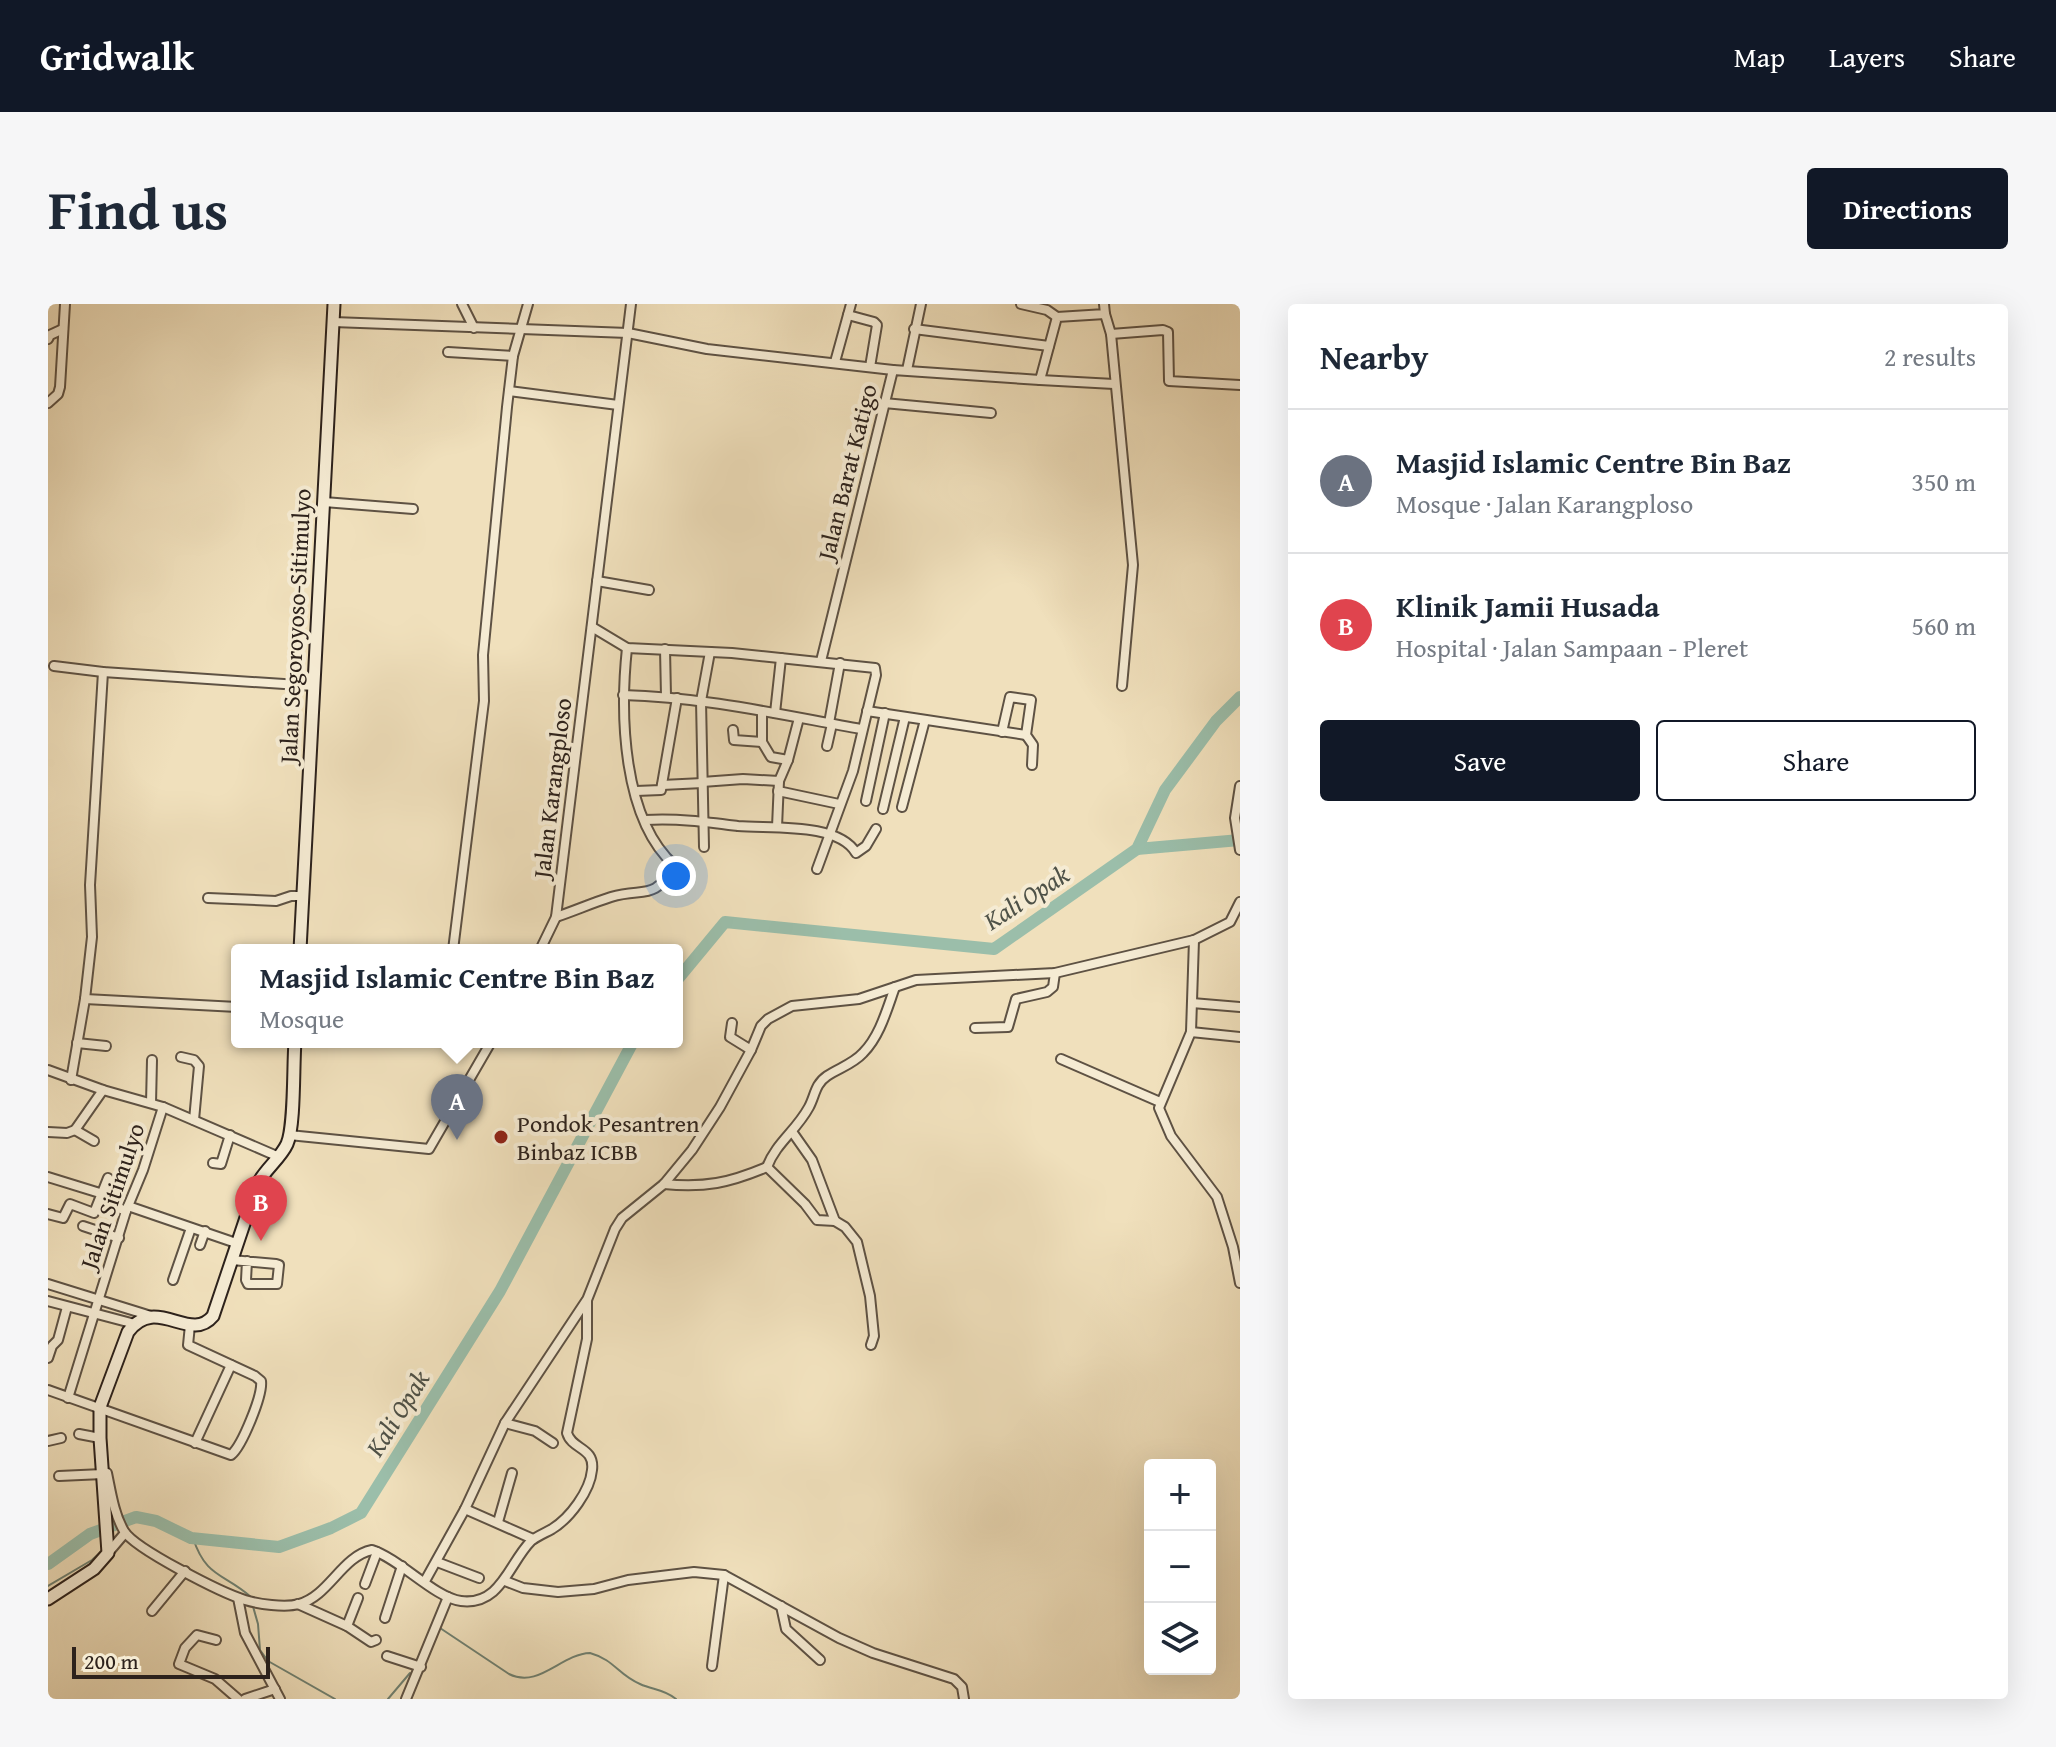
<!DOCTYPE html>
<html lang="en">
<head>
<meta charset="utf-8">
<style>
  body { margin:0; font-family:"Gentium Book Plus",serif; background:#f6f6f7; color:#1f2937 }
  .controls { position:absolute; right:24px; bottom:24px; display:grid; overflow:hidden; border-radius:8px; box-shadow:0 8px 32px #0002 }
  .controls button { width:72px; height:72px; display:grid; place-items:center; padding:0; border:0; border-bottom:2px solid #e0e1e3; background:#fff; color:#1f2937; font:40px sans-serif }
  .scale { position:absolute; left:24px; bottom:20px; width:198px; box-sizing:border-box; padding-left:8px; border:4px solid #2d221c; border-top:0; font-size:22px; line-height:28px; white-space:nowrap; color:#2d221c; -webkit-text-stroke:6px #f5ebd3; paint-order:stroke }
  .you { position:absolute; left:628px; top:572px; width:28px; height:28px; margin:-20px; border:6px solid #fff; border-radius:50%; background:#1a73e8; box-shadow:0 0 0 12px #1a73e833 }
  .badge { display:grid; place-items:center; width:52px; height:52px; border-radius:50%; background:#111827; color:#fff; font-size:26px; font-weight:700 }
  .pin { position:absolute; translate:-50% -66px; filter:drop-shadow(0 2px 4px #0008) }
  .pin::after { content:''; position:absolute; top:42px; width:28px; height:24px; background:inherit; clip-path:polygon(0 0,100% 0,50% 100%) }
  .popup { position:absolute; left:183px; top:640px; width:452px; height:104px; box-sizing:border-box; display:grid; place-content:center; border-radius:8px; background:#fff; filter:drop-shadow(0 2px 6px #0005); font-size:26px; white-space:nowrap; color:#747a83 }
  .popup b { font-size:30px; color:#1f2937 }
  .popup::after { content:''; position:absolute; left:50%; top:100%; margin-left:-16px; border:16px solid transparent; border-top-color:#fff }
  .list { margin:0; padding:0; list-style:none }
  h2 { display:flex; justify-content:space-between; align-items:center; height:104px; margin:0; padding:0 32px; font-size:34px }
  h2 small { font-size:26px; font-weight:400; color:#747a83 }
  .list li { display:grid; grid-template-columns:52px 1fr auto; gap:24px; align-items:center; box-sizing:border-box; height:144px; padding:0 32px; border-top:2px solid #e0e1e3 }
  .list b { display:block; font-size:30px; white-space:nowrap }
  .list p { margin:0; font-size:26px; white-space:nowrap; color:#747a83 }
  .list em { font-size:26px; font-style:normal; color:#747a83 }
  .actions { display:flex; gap:16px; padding:24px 32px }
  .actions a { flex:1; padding:18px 0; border:2px solid #111827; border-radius:8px; text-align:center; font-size:28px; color:#111827 }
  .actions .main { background:#111827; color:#fff }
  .icon { flex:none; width:44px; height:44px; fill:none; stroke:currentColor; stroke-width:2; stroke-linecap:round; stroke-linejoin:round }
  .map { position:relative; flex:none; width:1192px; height:1395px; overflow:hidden; border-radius:8px }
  header { display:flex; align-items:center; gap:48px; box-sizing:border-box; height:112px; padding:0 40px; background:#111827; color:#fff }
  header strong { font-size:38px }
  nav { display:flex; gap:44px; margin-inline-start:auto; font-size:28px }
  .intro { display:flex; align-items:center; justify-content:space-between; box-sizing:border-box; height:192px; padding:0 48px }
  h1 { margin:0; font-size:56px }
  .button { padding:20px 36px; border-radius:8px; background:#111827; color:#fff; font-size:28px; font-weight:700 }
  main { display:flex; gap:48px; padding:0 48px }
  aside { flex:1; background:#fff; border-radius:8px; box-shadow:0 8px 32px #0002 }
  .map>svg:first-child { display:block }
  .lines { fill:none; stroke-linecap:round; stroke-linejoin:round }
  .stream { stroke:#6f8071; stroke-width:2 }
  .river { stroke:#9bbeaa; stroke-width:12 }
  .street-casing { stroke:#5e5244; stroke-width:12 }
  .secondary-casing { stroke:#2d221c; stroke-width:15 }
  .street { stroke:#f5ebd3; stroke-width:8 }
  .secondary { stroke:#f5ebd3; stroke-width:11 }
  .poi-dot { fill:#8f2418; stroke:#f5ebd3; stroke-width:3 }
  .labels { text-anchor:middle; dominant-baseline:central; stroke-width:8; stroke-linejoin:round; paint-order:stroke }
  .street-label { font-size:24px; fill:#2d221c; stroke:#f5ebd3 }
  .poi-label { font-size:24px; fill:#2d221c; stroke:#f5ebd3; text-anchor:start }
  .water-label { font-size:26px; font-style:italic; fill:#4e5147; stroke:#f5ebd3 }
</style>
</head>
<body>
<header>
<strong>Gridwalk</strong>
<nav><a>Map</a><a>Layers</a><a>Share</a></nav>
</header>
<div class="intro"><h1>Find us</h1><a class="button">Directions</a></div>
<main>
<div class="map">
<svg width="1192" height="1395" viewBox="0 0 1192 1395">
  <rect width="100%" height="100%" fill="#f0e0bc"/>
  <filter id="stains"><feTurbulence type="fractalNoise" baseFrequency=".0025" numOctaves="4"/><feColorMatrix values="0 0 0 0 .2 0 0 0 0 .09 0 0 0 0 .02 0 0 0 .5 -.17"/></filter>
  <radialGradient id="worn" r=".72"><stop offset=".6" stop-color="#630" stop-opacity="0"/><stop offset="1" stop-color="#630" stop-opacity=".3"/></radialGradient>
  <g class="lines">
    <g class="stream">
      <path d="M145,1234C158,1274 176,1269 203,1293"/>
      <polyline points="0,1282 44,1256 56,1245"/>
      <polyline points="204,1299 210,1320 212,1346 220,1357 287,1395"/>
      <path d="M392,1324L461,1370C491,1385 513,1350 542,1349C567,1356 570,1371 592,1380C605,1386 616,1385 628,1395"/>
      <polyline points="340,1395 362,1369"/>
    </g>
    <g class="river">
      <polyline points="1089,545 1192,536"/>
      <polyline points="629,676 677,618 946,645 1089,545 1117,486 1168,417 1192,393"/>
      <polyline points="0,1260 42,1230 88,1213 108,1217 143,1234 231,1243 283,1224 313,1209 452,987 585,738"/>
    </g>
    <g class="street-casing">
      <g id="street">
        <polyline points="414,0 426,24"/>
        <polyline points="973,0 999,6 1009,13"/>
        <polyline points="1057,10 1063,30 1085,261 1074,382"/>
        <polyline points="800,11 826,18 829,21 822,63"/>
        <polyline points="285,18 580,29 659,45 845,66"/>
        <polyline points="866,25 1001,42"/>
        <polyline points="1063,30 1115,26 1120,28 1121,77 1192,81"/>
        <polyline points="0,35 2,31 15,25"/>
        <polyline points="400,48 465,52"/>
        <polyline points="787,58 803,0"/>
        <polyline points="859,66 873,0"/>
        <polyline points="992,76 1066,80"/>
        <polyline points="461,87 570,101"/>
        <polyline points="0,99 10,90 12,83 17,0"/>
        <polyline points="836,99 943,109"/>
        <polyline points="276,198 365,205"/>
        <polyline points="549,277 601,286"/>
        <polyline points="544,323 579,344 684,349 827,364 828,371 805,467 769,565"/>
        <polyline points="617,345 618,392"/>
        <polyline points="773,357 845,66 992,76 1009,13 1057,10 1056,0"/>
        <polyline points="6,362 55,368 266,382"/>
        <path d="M575,391C656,393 734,411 813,425"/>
        <polyline points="819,407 978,431"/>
        <polyline points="714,408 714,438 723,453 740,456"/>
        <polyline points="727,409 733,354"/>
        <polyline points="781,419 792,359"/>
        <polyline points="685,426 686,436 714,438"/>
        <polyline points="954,428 962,393 983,396 978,431 985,441 984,461"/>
        <polyline points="779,442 784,420"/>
        <polyline points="654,478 695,475 731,477"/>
        <polyline points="614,481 655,479"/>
        <polyline points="1192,482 1187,514 1192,546"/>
        <polyline points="588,487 613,486 629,394"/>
        <polyline points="730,487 791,500"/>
        <polyline points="818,497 837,409"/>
        <polyline points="854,503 877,416"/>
        <polyline points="835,505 857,413"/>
        <path d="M597,516C629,514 659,518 690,522C722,525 790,518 808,549L818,542L828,525"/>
        <polyline points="729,523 731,477 740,456 751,414"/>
        <polyline points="656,543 653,397 662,348"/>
        <polyline points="160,594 228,597 243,592 255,592"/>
        <path d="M508,613C526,607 544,599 563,593C597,583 604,598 627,562C574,515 572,410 579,344"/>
        <polyline points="1146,636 1143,728 1111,804 1123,832 1169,893 1185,943 1192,979"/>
        <polyline points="405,646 436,397 435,351 459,103 465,52 480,0"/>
        <polyline points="492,646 508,613 583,0"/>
        <polyline points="37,695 189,703"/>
        <polyline points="1144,699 1192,703"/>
        <polyline points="684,719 682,733 703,746"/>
        <polyline points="927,724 960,723 968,695 999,688 1005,683 1007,669"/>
        <polyline points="1143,728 1192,733"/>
        <polyline points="29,739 58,742"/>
        <polyline points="133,753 146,756 151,762 146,816"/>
        <polyline points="1013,755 1112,798"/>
        <polyline points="0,766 55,786 115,803 231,853"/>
        <polyline points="23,776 37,695 44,633 42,581 55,368"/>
        <polyline points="103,799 104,756"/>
        <polyline points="27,826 46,837"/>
        <polyline points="0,828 19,829 27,826 55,786"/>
        <polyline points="745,829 764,856 787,917 797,923 809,938 822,992 826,1032 823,1041"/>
        <polyline points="241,831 381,845 443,738"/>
        <polyline points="165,859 173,860 182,831"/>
        <polyline points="719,863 757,900 769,916 787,917"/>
        <polyline points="0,873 55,890"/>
        <path d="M616,880C657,884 681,879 719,863C728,839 748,827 761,803C767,792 767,780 779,772C791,764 805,760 815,749C832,732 839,705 847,683"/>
        <polyline points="52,896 78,907"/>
        <polyline points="80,902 188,939"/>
        <polyline points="0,910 15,914 22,900 46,909 60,874"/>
        <polyline points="35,922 71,934"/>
        <polyline points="152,941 157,927"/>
        <polyline points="184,956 228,960 231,961 229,980 200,980 198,976 199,957"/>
        <polyline points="125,976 143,924"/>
        <polyline points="0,980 103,1012"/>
        <polyline points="0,997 87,1020"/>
        <polyline points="0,1054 4,1042 10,1036 19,1003"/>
        <path d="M0,1086L183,1151C194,1142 215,1091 213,1077L207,1072L140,1041L142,1021"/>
        <polyline points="20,1094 78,907 95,866 115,803"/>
        <polyline points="457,1119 487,1127 505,1139"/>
        <polyline points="31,1130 52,1134"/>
        <polyline points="0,1137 13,1134"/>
        <polyline points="147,1139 183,1061"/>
        <path d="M59,1169C63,1188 66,1210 76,1227C87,1245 174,1289 197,1296C210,1300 237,1304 251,1300C281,1292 294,1252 324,1246C352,1255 387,1294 413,1297C453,1302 461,1259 483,1237C489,1232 497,1229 504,1225C522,1214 542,1187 544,1166C547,1143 524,1146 519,1129L539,1035V996L567,925L574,914L616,880L644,846L672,803L703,746L713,722L720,715L744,702L811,695L868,676L1007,669L1146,636L1182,618L1192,598"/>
        <polyline points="11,1172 55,1170"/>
        <polyline points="417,1205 485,1235"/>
        <polyline points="450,1218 464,1169"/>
        <polyline points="60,1249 77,1229"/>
        <polyline points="389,1258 431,1274"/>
        <polyline points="377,1277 417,1205 457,1119 538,997"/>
        <polyline points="457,1277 475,1284 510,1288 546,1285 580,1276 646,1268 676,1271 791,1334 825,1349 906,1375 914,1383 916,1395"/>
        <polyline points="317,1280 329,1248"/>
        <polyline points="190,1294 197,1329 232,1395"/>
        <polyline points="250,1300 299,1322 323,1338 328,1336"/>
        <polyline points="733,1302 738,1325 772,1356"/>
        <polyline points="104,1307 137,1267"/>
        <polyline points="337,1314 354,1262"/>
        <polyline points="299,1322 310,1294"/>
        <polyline points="168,1336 149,1331 137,1344 131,1360 167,1375 190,1395"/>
        <polyline points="339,1352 373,1363"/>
        <polyline points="664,1362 676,1271"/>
        <polyline points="197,1395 227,1385"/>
        <polyline points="358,1395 400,1293"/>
      </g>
    </g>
    <g class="secondary-casing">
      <g id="secondary">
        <polyline points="252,646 286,0"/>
        <path d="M0,1295L46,1265L60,1249L52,1134V1103L80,1028C108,990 142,1040 165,1012L209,881C217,865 232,855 239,840C247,822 245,761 247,738"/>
      </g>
    </g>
    <use href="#street" class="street"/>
    <use href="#secondary" class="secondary"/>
  </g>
  <circle class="poi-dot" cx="453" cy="833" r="8"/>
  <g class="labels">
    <g class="street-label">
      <text transform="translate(799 168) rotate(-76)">Jalan Barat Katigo</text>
      <text transform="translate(247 322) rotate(-87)">Jalan Segoroyoso-Sitimulyo</text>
      <text transform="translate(504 484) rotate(-83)">Jalan Karangploso</text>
      <text transform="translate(64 892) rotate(-71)">Jalan Sitimulyo</text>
    </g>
    <g class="poi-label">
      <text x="469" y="819">Pondok Pesantren<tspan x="469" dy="28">Binbaz ICBB</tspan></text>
    </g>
    <g class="water-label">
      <text transform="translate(978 593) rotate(-33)">Kali Opak</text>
      <text transform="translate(349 1109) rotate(-58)">Kali Opak</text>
    </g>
  </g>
  <rect width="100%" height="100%" filter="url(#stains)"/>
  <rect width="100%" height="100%" fill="url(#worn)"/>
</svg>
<div class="controls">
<button>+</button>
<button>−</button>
<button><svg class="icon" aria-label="layers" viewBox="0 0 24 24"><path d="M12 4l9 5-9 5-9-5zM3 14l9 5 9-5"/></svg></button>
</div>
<div class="scale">200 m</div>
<div class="you"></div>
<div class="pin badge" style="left:409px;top:836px;background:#6b7280">A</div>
<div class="popup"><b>Masjid Islamic Centre Bin Baz</b>Mosque</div>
<div class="pin badge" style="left:213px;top:937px;background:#e0444e">B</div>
</div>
<aside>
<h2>Nearby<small>2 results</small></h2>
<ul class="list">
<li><span class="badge" style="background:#6b7280">A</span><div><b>Masjid Islamic Centre Bin Baz</b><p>Mosque · Jalan Karangploso</p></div><em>350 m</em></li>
<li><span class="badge" style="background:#e0444e">B</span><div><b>Klinik Jamii Husada</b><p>Hospital · Jalan Sampaan - Pleret</p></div><em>560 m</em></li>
</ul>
<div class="actions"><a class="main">Save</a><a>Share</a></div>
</aside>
</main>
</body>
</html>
